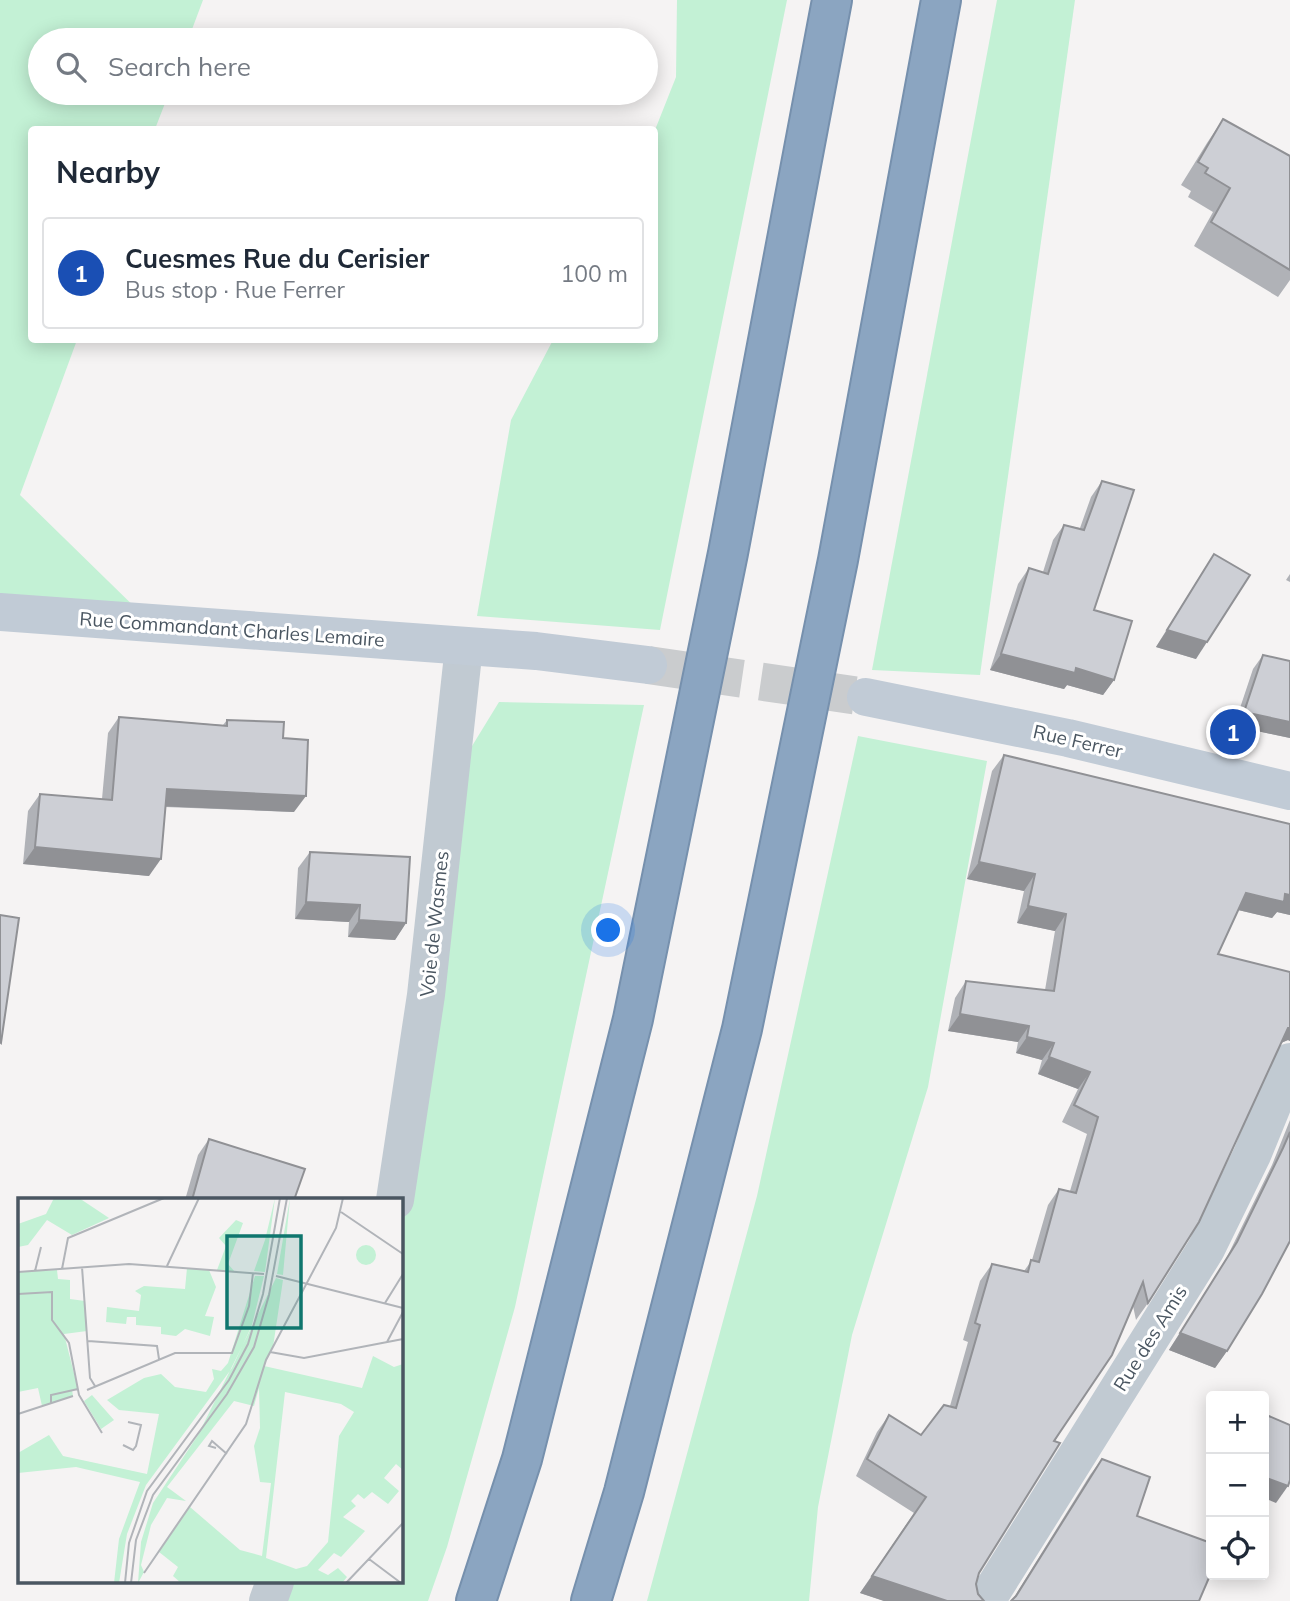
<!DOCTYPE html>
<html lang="en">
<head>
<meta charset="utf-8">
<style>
  body { margin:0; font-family:Mulish,sans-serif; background:#f6f6f7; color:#1f2937 }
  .controls { position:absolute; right:21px; bottom:21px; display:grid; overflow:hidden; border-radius:7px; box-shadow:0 4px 18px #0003 }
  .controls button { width:63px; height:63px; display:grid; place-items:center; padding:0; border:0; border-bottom:2px solid #e0e1e3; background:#fff; color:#1f2937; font:35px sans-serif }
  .you { position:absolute; left:609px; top:931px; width:24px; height:24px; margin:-18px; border:5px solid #fff; border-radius:50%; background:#1a73e8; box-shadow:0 0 0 10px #1a73e833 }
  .badge { display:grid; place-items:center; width:46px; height:46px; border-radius:50%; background:#0f766e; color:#fff; font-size:23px; font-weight:700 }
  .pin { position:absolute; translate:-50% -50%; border:4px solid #fff; box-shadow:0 2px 7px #0006 }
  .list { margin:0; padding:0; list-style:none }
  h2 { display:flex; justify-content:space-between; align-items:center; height:91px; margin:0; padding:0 28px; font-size:30px }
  h2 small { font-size:23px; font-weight:400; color:#747a83 }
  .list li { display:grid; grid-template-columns:46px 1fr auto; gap:21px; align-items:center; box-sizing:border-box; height:112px; margin:0 14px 14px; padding:0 14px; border:2px solid #e0e1e3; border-radius:7px }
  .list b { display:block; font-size:26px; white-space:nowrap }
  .list p { margin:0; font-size:23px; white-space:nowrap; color:#747a83 }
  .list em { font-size:23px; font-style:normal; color:#747a83 }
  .icon { flex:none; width:38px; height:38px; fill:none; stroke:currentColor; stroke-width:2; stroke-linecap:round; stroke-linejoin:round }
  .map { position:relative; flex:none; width:1290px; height:1601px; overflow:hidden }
  .search { position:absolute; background:#fff; box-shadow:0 4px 18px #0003; left:28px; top:28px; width:630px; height:77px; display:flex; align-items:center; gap:18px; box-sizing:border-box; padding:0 24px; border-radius:38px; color:#747a83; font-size:26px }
  .panel { position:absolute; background:#fff; box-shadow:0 4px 18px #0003; left:28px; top:126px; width:630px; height:217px; border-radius:7px }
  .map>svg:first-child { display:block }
  .green { fill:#c3f1d5 }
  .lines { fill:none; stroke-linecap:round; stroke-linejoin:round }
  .secondary-tunnel { stroke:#caccce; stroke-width:38; stroke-dasharray:38 19; stroke-linecap:butt }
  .highway-casing { stroke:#7690ad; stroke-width:42 }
  .street { stroke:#c1cad2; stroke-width:38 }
  .secondary { stroke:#c1cbd6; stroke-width:38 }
  .highway { stroke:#8ba5c1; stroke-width:38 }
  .wall { fill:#b0b2b7 }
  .shaded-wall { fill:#909195 }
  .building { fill:#cdcfd5; stroke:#909195; stroke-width:2 }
  .labels { text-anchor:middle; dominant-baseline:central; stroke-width:6; stroke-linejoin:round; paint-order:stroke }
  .street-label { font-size:19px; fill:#4a5661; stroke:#fff }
  .inset-road { fill:none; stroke:#b1b4b9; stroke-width:2 }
  .view { fill:#0f766e; fill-opacity:0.15; stroke:#0f766e; stroke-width:3.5 }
  .inset-edge { fill:none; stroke:#4a5661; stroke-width:3.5 }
</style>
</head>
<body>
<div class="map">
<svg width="1290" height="1601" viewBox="0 0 1290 1601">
  <rect width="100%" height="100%" fill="#f5f3f3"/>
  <g class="green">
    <polygon points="0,0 203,0 188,40 40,40 40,93 169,93 155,129 32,130 32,340 77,340 20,495 151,623 0,612"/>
    <polygon points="677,0 787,0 660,630 477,616 511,420 553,340 654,340 655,130 676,77"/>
    <polygon points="997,0 1075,0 980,675 872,670"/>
    <polygon points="499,702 644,705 515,1307 447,1547 428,1601 268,1601 275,1582 401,1582 401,1200 450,782"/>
    <polygon points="858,736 987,761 928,1087 852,1335 818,1507 809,1601 647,1601 757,1196"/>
  </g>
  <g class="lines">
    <polyline class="secondary-tunnel" points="648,665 866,697"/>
    <g class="highway-casing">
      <g id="highway">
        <polyline points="476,1601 522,1459 633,1019 728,553 832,0"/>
        <polyline points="591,1601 624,1492 742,1029 838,560 941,0"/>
      </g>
    </g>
    <g class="street">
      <polyline points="395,1200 426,995 464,646"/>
      <polyline points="268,1601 275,1582"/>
      <polyline points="986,1601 1206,1249 1252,1155 1290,1062"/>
    </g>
    <g class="secondary">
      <polyline points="0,612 536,651 648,665"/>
      <polyline points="866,697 1068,738 1290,791"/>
    </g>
    <use href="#highway" class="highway"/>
  </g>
  <g class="wall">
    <polygon points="1223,119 1290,156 1290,280 1278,297 1194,246 1213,212 1188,197 1191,191 1181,185 1207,143"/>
    <polygon points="1102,481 1094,610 1114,680 1103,695 1067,685 1064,689 990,670 1018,584 1029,568 1043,572 1053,540 1064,525 1080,528 1091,497"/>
    <polygon points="1214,554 1196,659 1156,647 1203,571"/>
    <polygon points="1290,574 1290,582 1286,580"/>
    <polygon points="1263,655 1290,661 1290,738 1234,726 1253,669"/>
    <polygon points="119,717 223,725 227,720 283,738 294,812 165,807 149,876 23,864 28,811 40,794 102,799 108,733"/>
    <polygon points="1004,755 1290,824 1290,915 1277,912 1272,918 1238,910 1218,954 1290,972 1290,1041 1288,1040 1281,1043 1148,1303 1136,1320 1133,1306 979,1573 976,1584 978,1594 984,1601 884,1601 860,1593 914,1513 856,1476 877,1432 889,1415 921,1435 950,1406 968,1342 963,1340 980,1281 992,1264 1024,1271 1032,1260 1048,1205 1059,1189 1070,1191 1087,1134 1062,1122 1078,1089 1038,1074 1042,1060 1016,1053 1018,1042 948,1031 955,998 966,981 1045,990 1055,931 1017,923 1024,891 967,879 992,771"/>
    <polygon points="310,852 406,923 395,940 348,937 349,922 295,919 298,868"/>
    <polygon points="1290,1120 1290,1241 1227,1351 1215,1368 1169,1350 1226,1259 1272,1165"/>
    <polygon points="209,1139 294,1200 185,1200 198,1155"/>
    <polygon points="1102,1459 1137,1516 1013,1599 1090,1475"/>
  </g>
  <g class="shaded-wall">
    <polygon points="1167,630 1207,642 1196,659 1156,647"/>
    <polygon points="1001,654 1076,668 1114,680 1103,695 1067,685 1064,689 990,670"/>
    <polygon points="1244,712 1290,722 1290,738 1234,726"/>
    <polygon points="167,789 306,796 294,812 155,806"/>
    <polygon points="35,847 161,859 149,876 23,864"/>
    <polygon points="979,862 1035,874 1024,891 967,879"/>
    <polygon points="1246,893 1290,895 1290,915 1277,912 1272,918 1234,909"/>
    <polygon points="306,902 360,905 349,922 295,919"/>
    <polygon points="1028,906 1066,914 1055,931 1017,923"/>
    <polygon points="359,920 406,923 395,940 348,937"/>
    <polygon points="960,1014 1029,1026 1018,1042 948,1031"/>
    <polygon points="1288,1028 1290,1028 1290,1041 1288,1040 1276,1045"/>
    <polygon points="1027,1037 1054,1043 1042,1060 1016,1053"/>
    <polygon points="1049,1057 1090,1072 1078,1089 1038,1074"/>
    <polygon points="1180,1333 1227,1351 1215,1368 1169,1350"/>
    <polygon points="1264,1477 1288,1486 1276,1503 1264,1498"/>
    <polygon points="872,1576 947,1601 884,1601 860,1593"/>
  </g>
  <g class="building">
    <polygon points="1223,119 1290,156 1290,270 1211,222 1230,188 1205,173 1208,168 1198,162"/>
    <polygon points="1102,481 1134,490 1094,610 1132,621 1114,680 1076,668 1075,673 1001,654 1029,568 1048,574 1064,525 1084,530"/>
    <polygon points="1214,554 1250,575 1207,642 1167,630"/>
    <polygon points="1263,655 1290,661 1290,722 1244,712"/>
    <polygon points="119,717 227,726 227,720 284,722 283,738 308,740 306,796 167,789 161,859 35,847 40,794 112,800"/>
    <polygon points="1004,755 1290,824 1290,895 1285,894 1284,902 1246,893 1218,954 1290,972 1290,1028 1288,1028 1199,1222 1148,1303 1143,1282 1112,1355 1054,1441 1060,1443 979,1573 976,1584 978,1594 984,1601 947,1601 872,1576 926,1497 867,1459 889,1415 921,1435 944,1405 956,1408 980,1325 975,1323 992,1264 1028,1272 1031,1260 1039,1262 1059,1189 1076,1193 1098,1117 1074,1105 1090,1072 1049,1057 1054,1043 1027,1037 1029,1026 960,1014 966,981 1054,991 1066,914 1028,906 1035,874 979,862"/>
    <polygon points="310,852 410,857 406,923 359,920 360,905 306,902"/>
    <polygon points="0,915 19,918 1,1043 0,1042"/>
    <polygon points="1290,1132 1290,1241 1262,1294 1227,1351 1180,1333 1237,1242 1283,1148"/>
    <polygon points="209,1139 305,1169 294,1200 192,1200"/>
    <polygon points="1264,1414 1290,1425 1290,1480 1288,1486 1264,1477"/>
    <polygon points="1102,1459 1150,1477 1137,1516 1211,1543 1211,1573 1199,1601 1011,1601 1016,1596"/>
  </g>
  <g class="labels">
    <g class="street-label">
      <text transform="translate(232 629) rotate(4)">Rue Commandant Charles Lemaire</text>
      <text transform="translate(1078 741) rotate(13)">Rue Ferrer</text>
      <text transform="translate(434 924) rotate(-84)">Voie de Wasmes</text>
      <text transform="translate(1150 1338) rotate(-58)">Rue des Amis</text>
    </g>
  </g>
  <g transform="translate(18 1198)">
    <rect width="385" height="385" fill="#f5f3f3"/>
    <path d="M36,0H61L91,20L54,37L29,22L10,47L0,49V26L28,16ZM257,0L247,74L236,73L247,42ZM272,0L265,77L259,76ZM218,22L225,25L210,66L217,74L199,72L208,48L201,40ZM338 57a10 10 0 1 1 20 0a10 10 0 1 1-20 0ZM169,70L191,72L198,89L187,118L196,119L192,138L167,131L158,138L143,136V129L118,127V119H109L108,126L88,124L89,109L121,113L123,97L117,93L126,88L167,91ZM39,72L40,81L52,82V101L67,103L69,133L46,136L60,191L54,192L55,198L24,208L20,190L0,194V74ZM237,78H246L234,127L214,170L128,287L109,336L101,385H96L101,341L122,284L58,269L0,275V255L31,237L45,258L129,276L141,216L101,212L89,202L126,180L143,176L157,189L188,194L196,181L194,171L203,173L210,165ZM258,80L265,82L255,149L246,168L344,190L355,158L376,169L385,166V272L378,266L366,280L381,293L370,306L354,294L346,301L340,296L333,303L338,308L325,319L347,333L323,359L316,355L300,372L310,377L320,370L329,379L324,385H163L155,378L160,369L141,354L172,309L222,352L244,358L253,285L242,284L236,248L242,230L241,190L236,208L216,203L149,289L168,303L149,300L133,327L123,367L126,374L120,385L123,344L135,305L180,237ZM267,194L323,206L336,214L321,238L310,344L289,368L278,371L248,360ZM74,197L96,222L83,231L66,203Z" fill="#c3f1d5" fill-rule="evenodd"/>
    <path class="inset-road" d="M323,14L385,56M149,68L181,0M64,69L72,180L77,188M44,71L50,40L146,0M17,73L23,49M0,74L111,66L246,76M258,78L385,110M0,96L34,94V122L51,145L61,197L84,235M367,105L385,76M70,143L139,148L141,161M369,144L385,114M252,154L286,160L385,141M69,192L157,155H214L231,108L235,75M33,205V197L60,191M0,216L55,198M105,247L115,252L118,248L123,227L110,224M198,250L191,248L194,243L209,256M351,361L383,385M126,375L228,226L248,162L318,30L325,0M107,385L111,345L129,293L211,182L230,146L245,96L262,0M113,385L118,342L135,297L209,196L236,149L251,97L269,0M328,385L385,325"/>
    <path class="view" d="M209,38H283V130H209Z"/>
    <rect width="385" height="385" class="inset-edge"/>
  </g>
</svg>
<div class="controls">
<button>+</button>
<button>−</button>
<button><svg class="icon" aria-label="locate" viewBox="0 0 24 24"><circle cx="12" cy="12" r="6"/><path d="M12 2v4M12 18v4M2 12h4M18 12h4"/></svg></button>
</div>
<div class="you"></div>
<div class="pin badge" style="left:1233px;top:732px;background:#1a4fb4">1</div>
<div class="search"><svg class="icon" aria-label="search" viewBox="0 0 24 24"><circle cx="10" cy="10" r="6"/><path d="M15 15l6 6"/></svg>Search here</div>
<section class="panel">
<h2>Nearby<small></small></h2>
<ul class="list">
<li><span class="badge" style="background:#1a4fb4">1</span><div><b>Cuesmes Rue du Cerisier</b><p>Bus stop · Rue Ferrer</p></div><em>100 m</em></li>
</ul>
</section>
</div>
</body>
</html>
